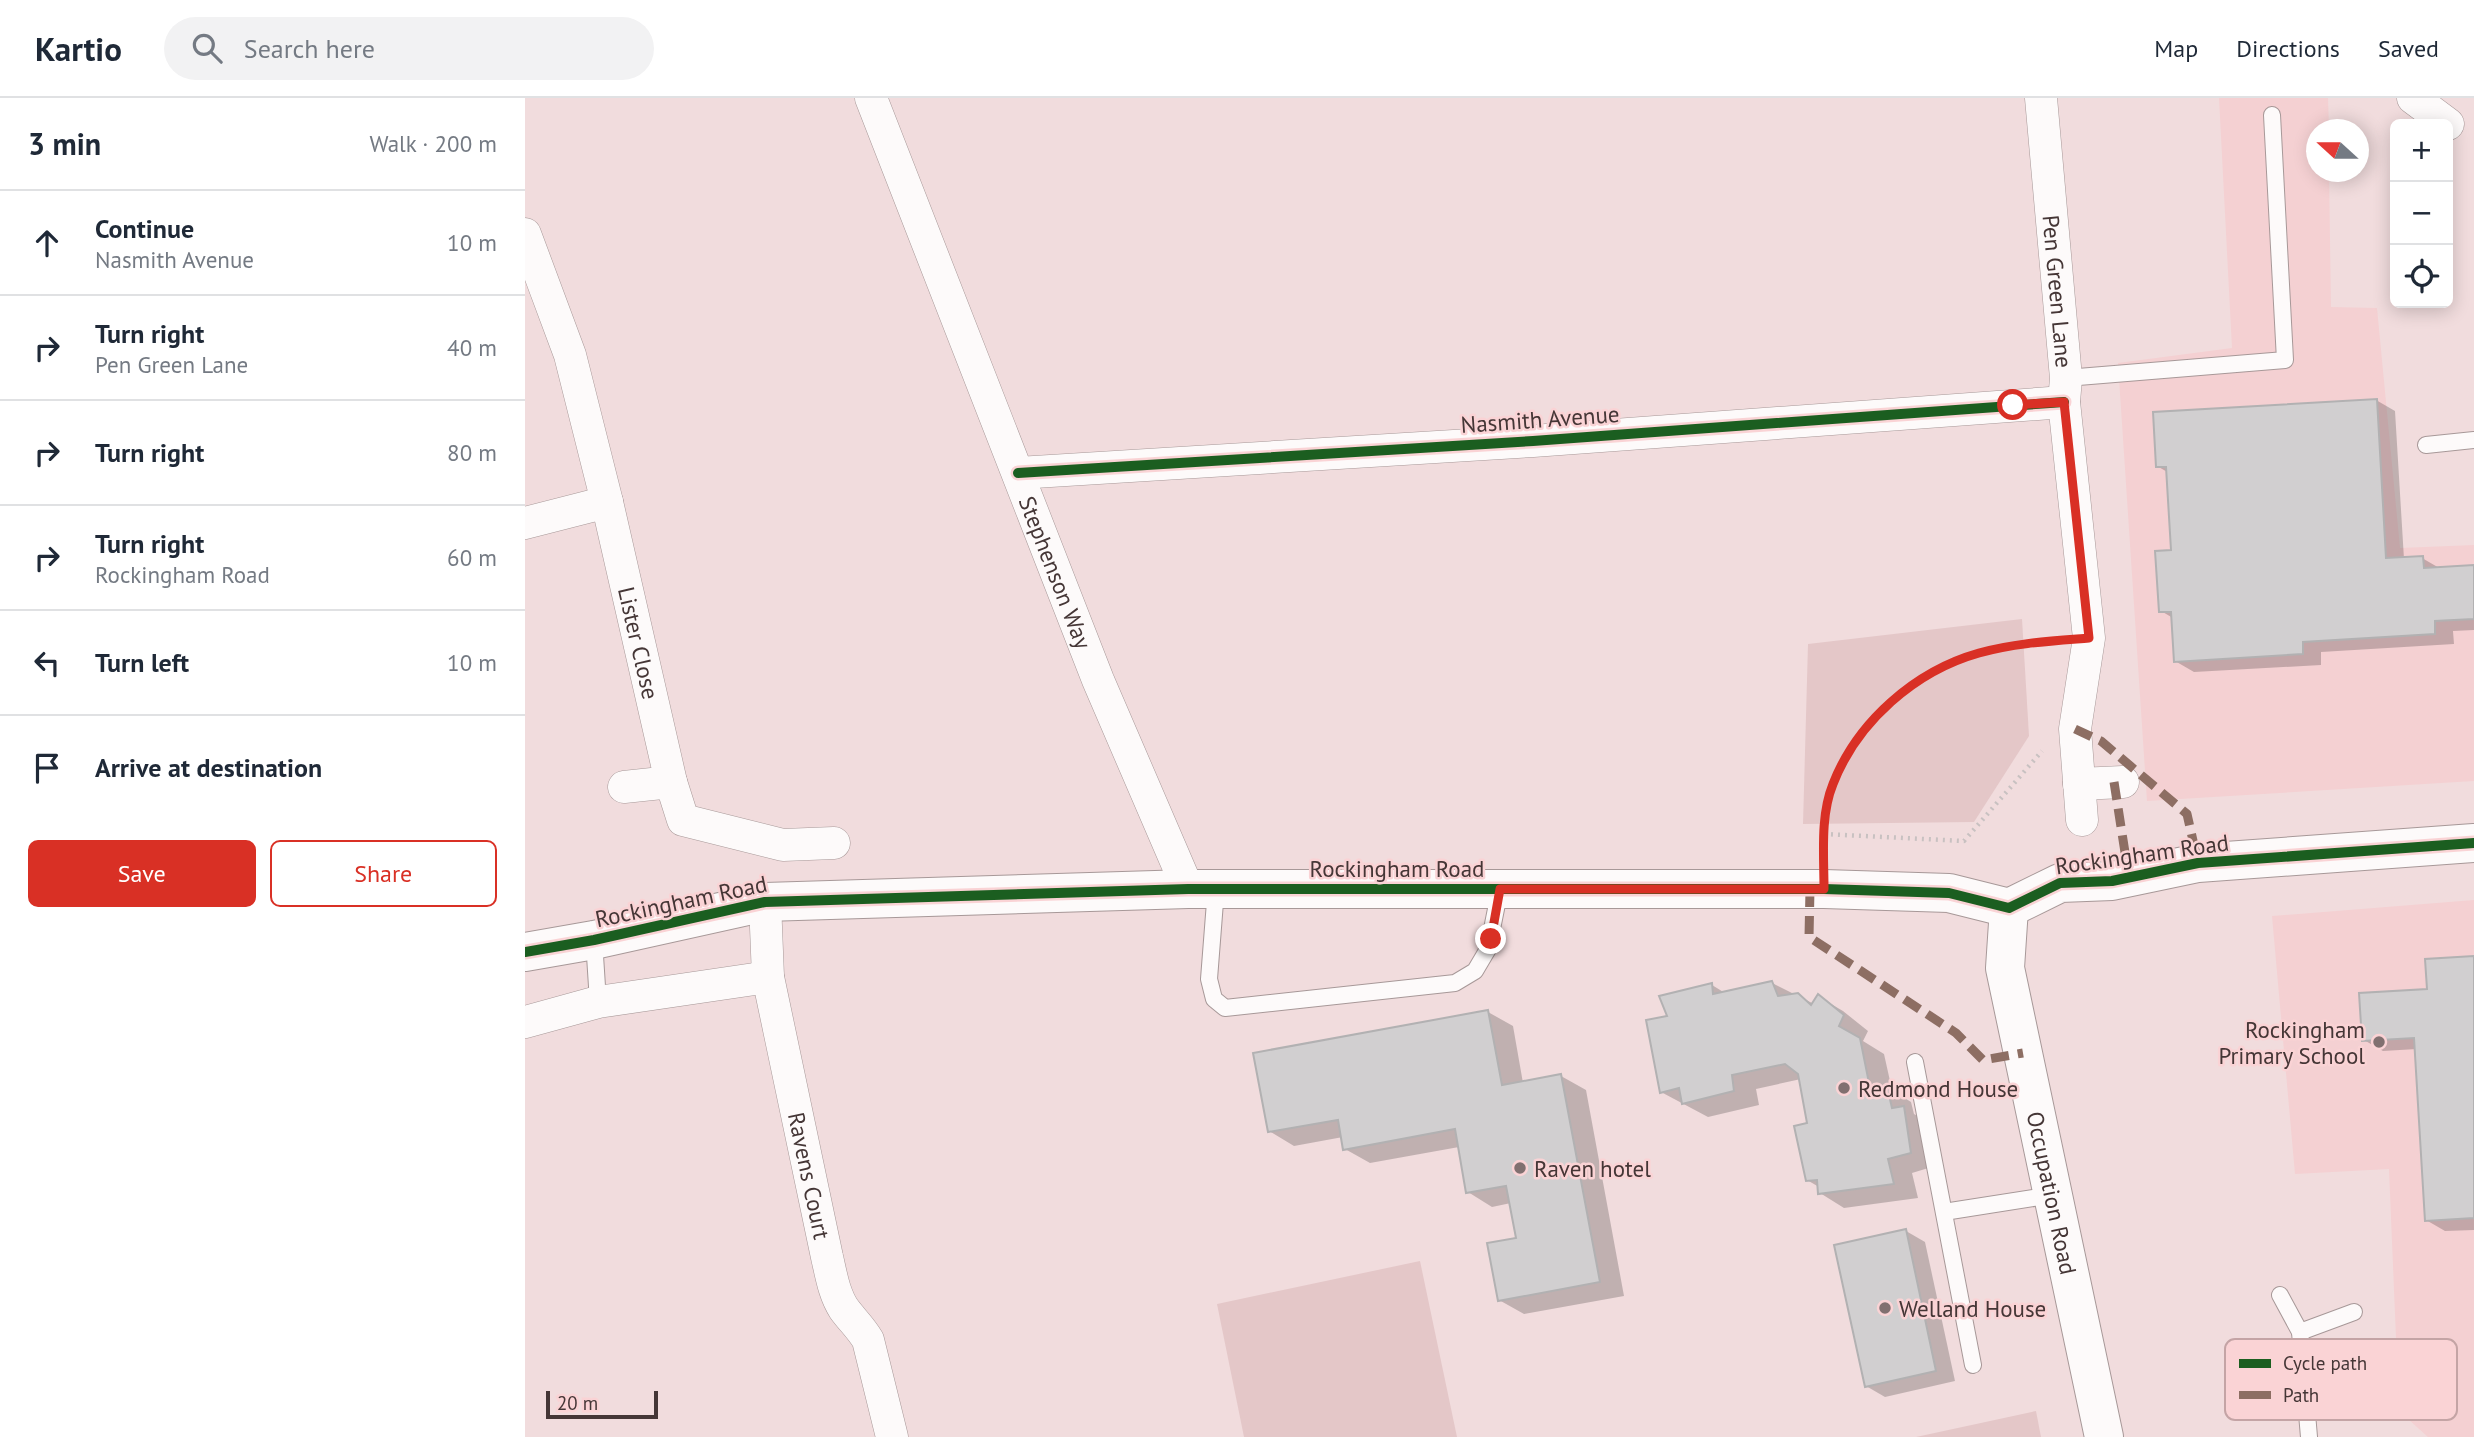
<!DOCTYPE html>
<html lang="en">
<head>
<meta charset="utf-8">
<style>
  body { margin:0; font-family:"PT Sans",sans-serif; background:#f2f2f3; color:#1f2937 }
  .controls { position:absolute; right:21px; top:21px; display:grid; overflow:hidden; border-radius:10px; box-shadow:0 4px 18px #0003 }
  .controls button { width:63px; height:63px; display:grid; place-items:center; padding:0; border:0; border-bottom:2px solid #e0e1e3; background:#fff; color:#1f2937; font:35px sans-serif }
  .compass { position:absolute; left:1781px; top:21px; width:63px; height:63px; border-radius:50%; background:#fff; box-shadow:0 4px 18px #0003; rotate:291deg }
  .scale { position:absolute; left:21px; bottom:18px; width:112px; box-sizing:border-box; padding-left:7px; border:4px solid #453636; border-top:0; font-size:19px; line-height:24px; white-space:nowrap; color:#453636; -webkit-text-stroke:5px #fad3d5; paint-order:stroke }
  .stop { position:absolute; width:21px; height:21px; margin:-16px; border:5px solid #d93025; border-radius:50%; background:#fff }
  .stop.end { background:#d93025; border-color:#fff; box-shadow:0 2px 7px #0008 }
  .list { margin:0; padding:0; list-style:none }
  h2 { display:flex; justify-content:space-between; align-items:center; height:91px; margin:0; padding:0 28px; font-size:30px }
  h2 small { font-size:23px; font-weight:400; color:#747a83 }
  .list li { display:grid; grid-template-columns:46px 1fr auto; gap:21px; align-items:center; box-sizing:border-box; height:105px; padding:0 28px; border-top:2px solid #e0e1e3 }
  .list b { display:block; font-size:26px; white-space:nowrap }
  .list p { margin:0; font-size:23px; white-space:nowrap; color:#747a83 }
  .list em { font-size:23px; font-style:normal; color:#747a83 }
  .actions { display:flex; gap:14px; padding:21px 28px }
  .actions a { flex:1; padding:16px 0; border:2px solid #d93025; border-radius:10px; text-align:center; font-size:24px; color:#d93025 }
  .actions .main { background:#d93025; color:#fff }
  .icon { flex:none; width:38px; height:38px; fill:none; stroke:currentColor; stroke-width:2; stroke-linecap:round; stroke-linejoin:round }
  .map { position:relative; flex:none; width:1949px; height:1339px; overflow:hidden }
  header { display:flex; align-items:center; gap:42px; box-sizing:border-box; height:98px; padding:0 35px; background:#fff; border-bottom:2px solid #e0e1e3 }
  header strong { font-size:33px }
  nav { display:flex; gap:38px; margin-inline-start:auto; font-size:24px }
  .search { width:490px; height:63px; background:#f2f2f3; display:flex; align-items:center; gap:18px; box-sizing:border-box; padding:0 24px; border-radius:38px; color:#747a83; font-size:26px }
  main { display:flex }
  aside { flex:1; background:#fff }
  .map>svg:first-child { display:block }
  .built { fill:#f4d0d2 }
  .green { fill:#e4c7c8 }
  .shadow { fill:#0003 }
  .building { fill:#d1cfd0; stroke:#b2b1b2; stroke-width:2 }
  .lines { fill:none; stroke-linecap:round; stroke-linejoin:round }
  .service-casing { stroke:#a79898; stroke-width:18 }
  .minor-casing { stroke:#a79898; stroke-width:33 }
  .tertiary-casing { stroke:#a79898; stroke-width:40 }
  .path { stroke:#c8c1c1; stroke-width:4.5; stroke-dasharray:2 5; stroke-linecap:butt }
  .service { stroke:#fdfafa; stroke-width:16 }
  .minor { stroke:#fdfafa; stroke-width:32 }
  .tertiary { stroke:#fdfafa; stroke-width:38 }
  .quiet { stroke:#8d6e63; stroke-width:9; stroke-dasharray:18 9; stroke-linecap:butt }
  .cycleway-casing { stroke:#fad3d5; stroke-width:15 }
  .cycleway { stroke:#1b5e20; stroke-width:10 }
  .route { stroke:#d93025; stroke-width:9 }
  .poi-dot { fill:#817070; stroke:#fad3d5; stroke-width:2.5 }
  .labels { text-anchor:middle; dominant-baseline:central; stroke-width:5; stroke-linejoin:round; paint-order:stroke }
  .street-label { font-size:23px; fill:#453636; stroke:#fad3d5 }
  .poi-label { font-size:23px; fill:#453636; stroke:#fad3d5; text-anchor:start }
  .key { fill:#fad3d5; stroke:#c4a4a5; stroke-width:2 }
  .key-label { font-size:19px; fill:#453636 }
</style>
</head>
<body>
<header>
<strong>Kartio</strong>
<div class="search"><svg class="icon" aria-label="search" viewBox="0 0 24 24"><circle cx="10" cy="10" r="6"/><path d="M15 15l6 6"/></svg>Search here</div>
<nav><a>Map</a><a>Directions</a><a>Saved</a></nav>
</header>
<main>
<aside>
<h2>3 min<small>Walk · 200 m</small></h2>
<ul class="list">
<li><svg class="icon" aria-label="ahead" viewBox="0 0 24 24"><path d="M12 20V5M6 11l6-6 6 6"/></svg><div><b>Continue</b><p>Nasmith Avenue</p></div><em>10 m</em></li>
<li><svg class="icon" aria-label="right" viewBox="0 0 24 24"><path d="M7 20v-9h11M14 6l5 5-5 5"/></svg><div><b>Turn right</b><p>Pen Green Lane</p></div><em>40 m</em></li>
<li><svg class="icon" aria-label="right" viewBox="0 0 24 24"><path d="M7 20v-9h11M14 6l5 5-5 5"/></svg><div><b>Turn right</b></div><em>80 m</em></li>
<li><svg class="icon" aria-label="right" viewBox="0 0 24 24"><path d="M7 20v-9h11M14 6l5 5-5 5"/></svg><div><b>Turn right</b><p>Rockingham Road</p></div><em>60 m</em></li>
<li><svg class="icon" aria-label="left" viewBox="0 0 24 24"><path d="M17 20v-9H6M10 6l-5 5 5 5"/></svg><div><b>Turn left</b></div><em>10 m</em></li>
<li><svg class="icon" aria-label="arrive" viewBox="0 0 24 24"><path d="M6 21V4h12l-3 4 3 4H6"/></svg><div><b>Arrive at destination</b></div></li>
</ul>
<div class="actions"><a class="main">Save</a><a>Share</a></div>
</aside>
<div class="map">
<svg width="1949" height="1339" viewBox="0 0 1949 1339">
  <rect width="100%" height="100%" fill="#f1dcdd"/>
  <g class="built">
    <polygon points="1694,0 1803,0 1804,31 1792,32 1792,74 1804,74 1806,209 1852,210 1875,450 1949,447 1949,683 1622,703 1593,265 1707,250"/>
    <polygon points="1949,802 1949,1339 1903,1339 1874,1313 1864,1071 1770,1076 1747,818"/>
  </g>
  <g class="green">
    <polygon points="1497,521 1504,638 1449,724 1278,726 1283,546"/>
    <polygon points="895,1163 932,1339 719,1339 692,1206"/>
    <polygon points="1511,1313 1516,1339 1391,1339"/>
  </g>
  <g class="shadow">
    <polygon points="1851,302 1870,313 1879,461 1897,460 1916,471 1949,469 1949,532 1928,533 1929,546 1796,554 1796,567 1669,574 1650,563 1648,520 1636,513 1648,454 1644,375 1632,368"/>
    <polygon points="1949,860 1949,1132 1920,1133 1901,1122 1892,951 1858,953 1839,942"/>
    <polygon points="1247,885 1289,906 1294,899 1318,913 1343,933 1338,943 1359,956 1367,992 1386,1004 1389,1016 1404,1025 1410,1068 1387,1075 1393,1100 1319,1110 1295,1095 1294,1089 1282,1082 1284,1026 1276,981 1231,991 1234,1007 1183,1019 1136,994 1145,920 1187,887 1200,895"/>
    <polygon points="963,914 988,928 998,985 1036,978 1061,992 1099,1198 999,1216 974,1202 993,1141 986,1105 967,1109 943,1094 934,1049 845,1065 820,1051 818,1039 769,1048 744,1033"/>
    <polygon points="1381,1133 1400,1144 1430,1283 1360,1299 1341,1288"/>
  </g>
  <g class="building">
    <polygon points="1852,301 1861,460 1898,458 1899,470 1949,467 1949,521 1910,523 1910,536 1778,544 1778,556 1649,564 1646,514 1634,514 1630,453 1646,452 1641,369 1631,369 1628,314"/>
    <polygon points="1949,858 1949,1120 1900,1123 1889,940 1837,943 1834,895 1902,891 1900,861"/>
    <polygon points="1247,883 1253,898 1273,895 1286,907 1293,896 1319,917 1314,928 1335,940 1345,990 1362,988 1367,1010 1379,1008 1386,1055 1363,1061 1369,1086 1293,1096 1292,1082 1281,1083 1269,1028 1282,1025 1273,976 1260,966 1207,977 1209,993 1157,1006 1154,990 1135,995 1121,922 1142,918 1134,898 1187,885 1188,896"/>
    <polygon points="963,912 977,987 1036,976 1075,1184 973,1203 962,1145 991,1140 981,1088 941,1095 930,1031 818,1052 813,1022 743,1034 728,955"/>
    <polygon points="1381,1131 1411,1273 1340,1289 1309,1147"/>
  </g>
  <g class="lines">
    <g class="service-casing">
      <g id="service">
        <polyline points="1541,280 1760,262 1747,17"/>
        <polyline points="1901,347 1949,342"/>
        <polyline points="691,791 684,881 689,901 700,910 930,885 950,873 963,851 975,791"/>
        <polyline points="69,842 73,904"/>
        <polyline points="1390,964 1448,1267"/>
        <polyline points="1419,1114 1528,1097"/>
        <polyline points="1755,1197 1775,1234 1784,1339"/>
        <polyline points="1775,1234 1829,1214"/>
      </g>
    </g>
    <g class="minor-casing">
      <g id="minor">
        <path id="s1" d="M346,0L573,582L663,791"/>
        <path id="s2" d="M1516,0L1541,280L1539,304L1564,540L1550,631L1557,722"/>
        <polyline points="1888,0 1923,26"/>
        <polyline points="0,136 45,257 82,404"/>
        <polyline points="493,375 1008,343 1539,304"/>
        <path id="s3" d="M0,425L82,404L146,684"/>
        <polyline points="1554,686 1598,684"/>
        <polyline points="99,689 146,684 158,722 258,747 309,745"/>
        <path id="s4" d="M240,804L243,879L302,1159C306,1176 309,1196 319,1211C327,1222 336,1230 343,1242L367,1339"/>
        <polyline points="0,924 73,904 243,879"/>
      </g>
    </g>
    <g class="tertiary-casing">
      <g id="tertiary">
        <path id="s5" d="M1484,810L1480,870L1579,1339"/>
        <polyline points="0,854 69,842 240,804 663,791 1299,791 1424,795 1484,810 1535,785 1587,783 1673,765 1949,745"/>
      </g>
    </g>
    <g class="path">
      <polyline points="1299,736 1439,743 1517,653"/>
      <path d="M1299,755C1299,733 1299,708 1307,687C1310,678 1316,671 1320,663C1361,585 1442,549 1528,542"/>
    </g>
    <use href="#service" class="service"/>
    <use href="#minor" class="minor"/>
    <use href="#tertiary" class="tertiary"/>
    <g class="quiet">
      <polyline points="1550,631 1576,643 1662,716 1673,765"/>
      <polyline points="1589,684 1604,780"/>
      <polyline points="1285,791 1284,839 1431,935 1458,962 1498,955"/>
    </g>
    <g class="cycleway-casing">
      <g id="cycleway">
        <polyline points="493,375 1008,343 1539,304"/>
        <polyline points="0,854 69,842 240,804 663,791 1299,791 1424,795 1484,810 1535,785 1587,783 1673,765 1949,745"/>
      </g>
    </g>
    <use href="#cycleway" class="cycleway"/>
  </g>
  <g class="lines">
    <path class="route" d="M966,841L975,791H1299C1299,757 1295,718 1308,686C1332,624 1390,573 1454,555C1490,545 1527,543 1564,540L1539,304L1488,307"/>
  </g>
  <g class="poi-dot">
    <circle cx="1854" cy="944" r="7"/>
    <circle cx="1319" cy="990" r="7"/>
    <circle cx="995" cy="1070" r="7"/>
    <circle cx="1360" cy="1210" r="7"/>
  </g>
  <g class="labels">
    <g class="street-label">
      <text stroke="none"><textPath href="#s2" startOffset="194">Pen Green Lane</textPath></text>
      <text transform="translate(1015 321) rotate(-4)">Nasmith Avenue</text>
      <text stroke="none"><textPath href="#s1" startOffset="509">Stephenson Way</textPath></text>
      <text stroke="none"><textPath href="#s3" startOffset="229">Lister Close</textPath></text>
      <text transform="translate(1617 756) rotate(-8)">Rockingham Road</text>
      <text x="872" y="770">Rockingham Road</text>
      <text transform="translate(156 803) rotate(-12)">Rockingham Road</text>
      <text stroke="none"><textPath href="#s4" startOffset="278">Ravens Court</textPath></text>
      <text stroke="none"><textPath href="#s5" startOffset="290">Occupation Road</textPath></text>
    </g>
    <g class="poi-label">
      <text x="1840" y="931" text-anchor="end">Rockingham<tspan x="1840" dy="26">Primary School</tspan></text>
      <text x="1333" y="990">Redmond House</text>
      <text x="1009" y="1070">Raven hotel</text>
      <text x="1374" y="1210">Welland House</text>
    </g>
  </g>
  <rect x="1700" y="1241" width="232" height="81" rx="10" class="key"/>
  <rect x="1714" y="1261" width="32" height="9" fill="#1b5e20"/>
  <rect x="1714" y="1293" width="32" height="8" fill="#8d6e63"/>
  <g class="key-label">
    <text x="1758" y="1272">Cycle path</text>
    <text x="1758" y="1304">Path</text>
  </g>
</svg>
<div class="controls">
<button>+</button>
<button>−</button>
<button><svg class="icon" aria-label="locate" viewBox="0 0 24 24"><circle cx="12" cy="12" r="6"/><path d="M12 2v4M12 18v4M2 12h4M18 12h4"/></svg></button>
</div>
<svg class="compass" viewBox="-18 -18 36 36"><path d="M0-13l5 13h-10z" fill="#e53935"/><path d="M0 13l5-13h-10z" fill="#747a83"/></svg>
<div class="scale">20 m</div>
<div class="stop" style="left:1488px;top:307px"></div>
<div class="stop end" style="left:966px;top:841px"></div>
</div>
</main>
</body>
</html>
